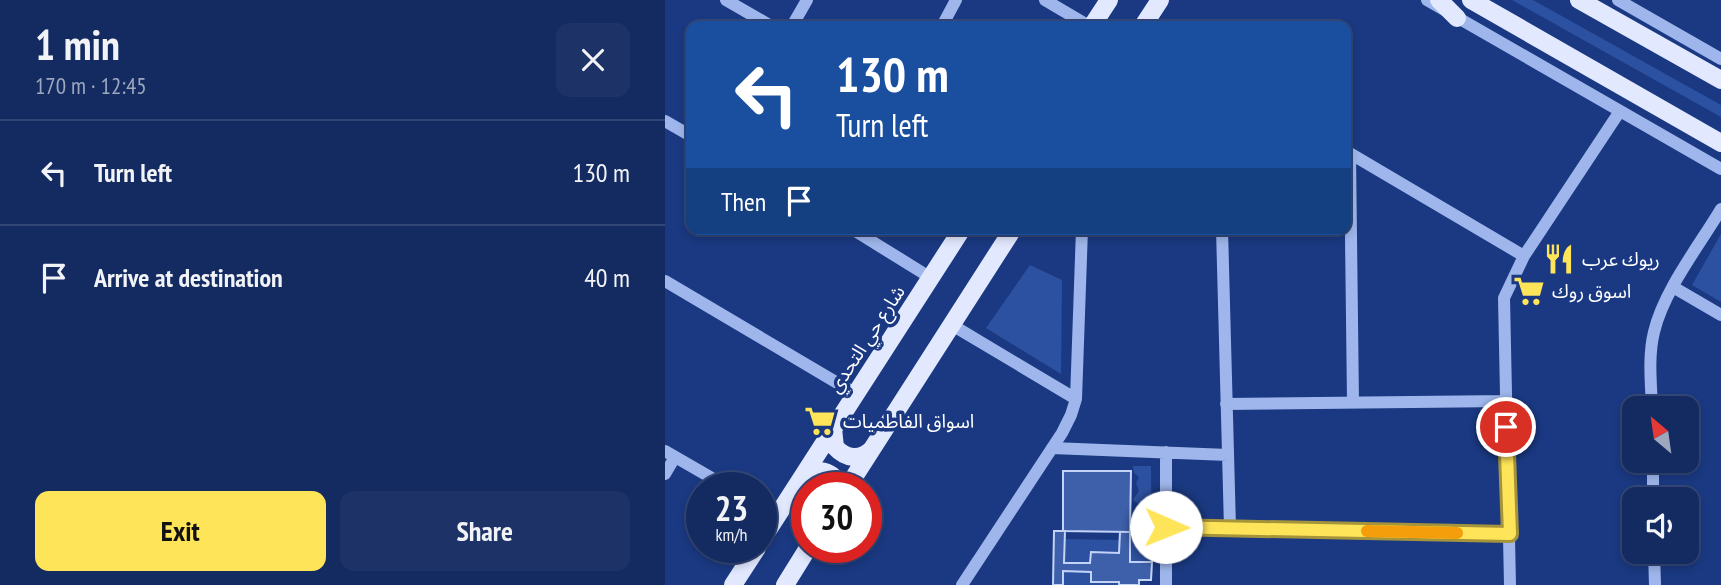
<!DOCTYPE html>
<html lang="en">
<head>
<meta charset="utf-8">
<style>
  body { margin:0; font-family:"PT Sans Narrow","Noto Sans Arabic",sans-serif; background:#1d3368; color:#f1f3f6; height:100vh; display:flex; flex-direction:column; font-size:26px; white-space:nowrap }
  * { box-sizing:border-box; margin:0 }
  p { font-size:23px; color:#9da7be }
  .icon { flex:none; width:38px; height:38px; fill:none; stroke:currentColor; stroke-width:2; stroke-linecap:round; stroke-linejoin:round }
  .map { position:relative; flex:1; overflow:hidden }
  .panel { display:flex; flex-direction:column; background:#142b62; width:665px }
  .panel>* { flex:none }
  .hud { position:absolute; left:21px; top:21px; width:665px; height:214px; border-radius:14px; box-shadow:0 4px 10px #0003,0 0 0 2px #334777; background:#1a4fa0; color:#fff; overflow:hidden }
  .needle { width:46px; rotate:331deg }
  .tools { position:absolute; left:957px; top:396px; display:grid; gap:14px }
  .tools a { display:grid; place-items:center; width:77px; height:77px; border-radius:14px; background:#142b62; box-shadow:0 4px 10px #0003,0 0 0 2px #334777; font-size:35px }
  .speed { position:absolute; left:21px; top:472px; display:flex; gap:14px; font-size:35px; font-weight:700; text-align:center }
  .speed>* { display:grid; place-content:center; width:91px; height:91px; border-radius:50%; background:#142b62; box-shadow:0 4px 10px #0003,0 0 0 2px #334777; line-height:1 }
  .speed small { font-size:18px; font-weight:400 }
  .speed .limit { border:10px solid #d22; background:#fff; color:#111 }
  .pin { position:absolute; display:grid; place-items:center; width:60px; height:60px; color:#fff; margin:-30px; border:4px solid #fff; border-radius:50%; box-shadow:0 2px 7px #0007 }
  .me { position:absolute; width:77px; margin:-38px; rotate:91deg; stroke-linejoin:round; filter:drop-shadow(0 0 5px #0008) }
  .turn { display:flex; align-items:center; gap:24px; height:147px; padding:0 35px; font-size:32px }
  .turn .icon { width:91px; height:91px; stroke-width:2.5 }
  .turn b { display:block; font-size:49px; line-height:60px }
  .then { display:flex; align-items:center; height:66px; padding:0 35px; background:#0003; gap:14px; font-size:26px }
  .round { display:grid; place-items:center; flex:none; width:74px; height:74px; border-radius:14px; background:#1d3368 }
  .summary { display:flex; align-items:center; justify-content:space-between; height:119px; padding:0 35px }
  h1 { font-size:42px; font-weight:600; line-height:52px }
  .primary-button { display:flex; gap:14px; margin-top:auto; padding:14px 35px }
  .primary-button a { flex:1; height:80px; border-radius:14px; background:#fee459; color:#111; font-size:28px; font-weight:600; line-height:80px; text-align:center }
  .primary-button a+a { background:#1d3368; color:#f1f3f6 }
  ul { padding:0; list-style:none }
  li { display:flex; align-items:center; gap:21px; height:105px; padding:0 35px; border-top:2px solid #334777 }
  li div { flex:1 }
  li b { display:block; font-size:26px }
  li em { font-style:normal }
  main { display:flex; flex:1; min-height:0 }
  .map>svg:first-child { display:block }
  .green { fill:#2d51a1 }
  .building { fill:#3e60aa; stroke:#c3d4f8; stroke-width:2 }
  .lines { fill:none; stroke-linecap:round; stroke-linejoin:round }
  .minor { stroke:#9eb6eb; stroke-width:12 }
  .major { stroke:#e2e9ff; stroke-width:18 }
  .route-casing { stroke:#a5943a; stroke-width:18 }
  .route { stroke:#fee459; stroke-width:12 }
  .slow { stroke:#f59e0b; stroke-width:12 }
  .labels { text-anchor:middle; dominant-baseline:central; stroke-width:7; stroke-linejoin:round; paint-order:stroke }
  .poi-label { font-size:19px; fill:#fff; stroke:#1a3982; text-anchor:start }
  .street-label { font-size:19px; fill:#fff; stroke:#1a3982 }
</style>
</head>
<body>
<main>
<section class="panel">
<div class="summary"><div><h1>1 min</h1><p>170 m · 12:45</p></div><a class="round"><svg class="icon" aria-label="close" viewBox="0 0 24 24"><path d="M6 6l12 12M18 6L6 18"/></svg></a></div>
<ul>
<li><svg class="icon" aria-label="left" viewBox="0 0 24 24"><path d="M17 20v-9H6M10 6l-5 5 5 5"/></svg><div><b>Turn left</b></div><em>130 m</em></li>
<li><svg class="icon" aria-label="arrive" viewBox="0 0 24 24"><path d="M6 21V4h12l-3 4 3 4H6"/></svg><div><b>Arrive at destination</b></div><em>40 m</em></li>
</ul>
<div class="primary-button"><a>Exit</a><a>Share</a></div>
</section>
<div class="map">
<svg width="1056" height="585" viewBox="0 0 1056 585">
  <rect width="100%" height="100%" fill="#1a3982"/>
  <path class="green" d="M 847,0 L 868,0 L 1056,105 L 1056,117 Z
    M 1056,234 L 1056,302 L 1027,285 Z
    M 365,265 L 397,280 L 396,374 L 321,328 Z
    M 468,466 L 486,466 L 487,562 L 465,562 L 465,532 L 474,524 L 470,520 L 469,511 L 476,506 L 468,500 L 474,491 L 471,483 L 474,477 L 469,473 Z
    M 400,539 L 455,540 L 454,553 L 426,552 L 425,563 L 399,563 Z
    M 398,571 L 426,572 L 426,582 L 454,582 L 454,585 L 398,585 Z"/>
  <path class="building" d="M 398,471 L 466,471 L 465,532 L 398,531 Z
    M 389,531 L 400,531 L 399,563 L 425,563 L 426,552 L 454,553 L 455,532 L 465,532 L 465,562 L 487,562 L 486,580 L 474,580 L 474,585 L 454,585 L 454,582 L 426,582 L 426,572 L 398,571 L 398,585 L 388,585 Z"/>
  <g class="lines">
    <path class="minor" d="M 61,0 L 106,26
      M 380,0 L 424,26
      M 762,0 L 1056,169
      M 953,0 L 1056,59
      M 127,26 L 142,0
      M 277,26 L 291,0
      M 0,121 L 26,136
      M 681,151 L 859,256
      M 685,154 L 688,402
      M 187,229 L 266,278
      M 557,229 L 565,528
      M 0,281 L 191,394
      M 1008,287 L 1056,315
      M 287,325 L 411,399
      M 561,404 L 841,401
      M 987,408 C 986,383 983,356 989,332 C 999,290 1034,246 1056,209
      M 387,448 L 563,455
      M 0,451 L 64,488
      M 988,460 L 988,499
      M 0,474 L 10,457
      M 96,507 L 112,516
      M 501,527 L 845,534
      M 989,551 L 990,585
      M 297,585 L 397,433 L 406,415 L 411,399 L 417,229
      M 501,585 L 501,452
      M 845,585 L 839,298 L 859,256 L 955,111"/>
    <path class="major" d="M 774,0 L 792,18
      M 806,0 L 1056,143
      M 914,0 L 1056,80
      M 427,26 L 444,0
      M 478,26 L 495,0
      M 168,429 L 170,447 C 181,459 195,461 207,449
      M 137,478 C 151,466 169,470 175,488
      M 182,488 L 348,229
      M 96,541 L 297,229
      M 68,585 L 92,548
      M 120,585 L 143,548"/>
  </g>
  <g class="lines">
    <g class="route-casing">
      <path id="route" d="M 501,527 L 845,534 L 841,427"/>
    </g>
    <use href="#route" class="route"/>
    <path class="slow" d="M 702,531 L 792,533"/>
  </g>
  <defs>
    <g id="restaurant-bare" transform="scale(2.415)"><path d="M-5-6h1v4h1v-4h1v4h1v-4h1v5L-1.5 .5V6h-2V.5L-5-1ZM5-6V6H3V1.5H1.5Q1.5-4 5-6Z" fill="#fee459" stroke="#1a3982" stroke-width="2.5" paint-order="stroke"/></g>
    <g id="supermarket-bare" transform="scale(2.415)"><path d="M-6-5.5h2.5l.6 2H6L4.5 2H-2.5L-4.4-4H-6ZM-1.5 3.2a1.3 1.3 0 1 0 .1 0ZM3 3.2a1.3 1.3 0 1 0 .1 0Z" fill="#fee459" stroke="#1a3982" stroke-width="2.5" paint-order="stroke"/></g>
  </defs>
  <g fill-rule="evenodd">
    <use href="#restaurant-bare" x="894" y="259"/>
    <use href="#supermarket-bare" x="864" y="291"/>
    <use href="#supermarket-bare" x="155" y="421"/>
  </g>
  <g class="labels">
    <g class="poi-label">
      <text x="917" y="259">ريوك عرب</text>
      <text x="887" y="291">اسوق روك</text>
      <text x="178" y="421">اسواق الفاطميات</text>
    </g>
    <g class="street-label">
      <text transform="translate(201 339) rotate(-57)">شارع حي التحدي</text>
    </g>
  </g>
</svg>
<div class="tools">
<a><svg class="needle" viewBox="-14 -14 28 28"><path d="M0-13l5 13h-10z" fill="#e53935"/><path d="M0 13l5-13h-10z" fill="#9da7be"/></svg></a>
<a><svg class="icon" aria-label="sound" viewBox="0 0 24 24"><path d="M4 9h4l5-4v14l-5-4H4zM17 9q2 3 0 6"/></svg></a>
</div>
<div class="speed"><div>23<small>km/h</small></div><div class="limit">30</div></div>
<div class="pin" style="left:841px;top:427px;background:#d93025"><svg class="icon" aria-label="arrive" viewBox="0 0 24 24"><path d="M6 21V4h12l-3 4 3 4H6"/></svg></div>
<svg class="me" style="left:501px;top:527px" viewBox="-20 -20 40 40"><circle r="19" fill="#fff"/><path d="M0-13L10 11 0 6-10 11z" fill="#fee459"/></svg>
<div class="hud">
<div class="turn"><svg class="icon" aria-label="left" viewBox="0 0 24 24"><path d="M17 20v-9H6M10 6l-5 5 5 5"/></svg><div><b>130 m</b>Turn left</div></div>
<div class="then">Then<svg class="icon" aria-label="arrive" viewBox="0 0 24 24"><path d="M6 21V4h12l-3 4 3 4H6"/></svg></div>
</div>
</div>
</main>
</body>
</html>
